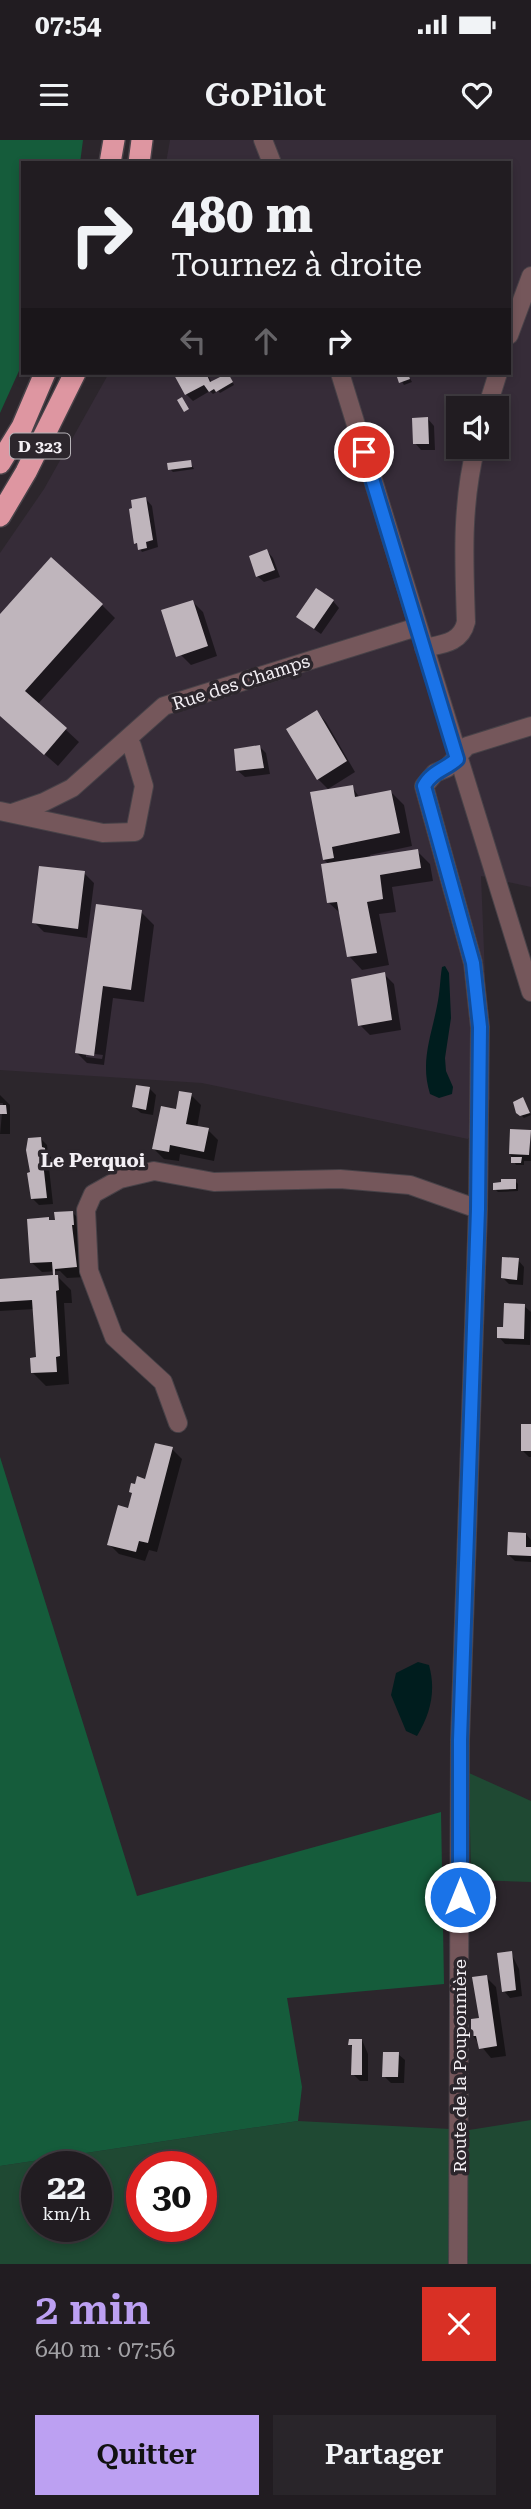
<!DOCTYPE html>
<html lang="fr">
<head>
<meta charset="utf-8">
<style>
  body { margin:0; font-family:"Roboto Serif",serif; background:#29252a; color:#f1f3f6; height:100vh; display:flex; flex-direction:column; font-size:26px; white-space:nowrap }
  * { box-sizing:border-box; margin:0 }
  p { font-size:23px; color:#a2a1a5 }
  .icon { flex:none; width:38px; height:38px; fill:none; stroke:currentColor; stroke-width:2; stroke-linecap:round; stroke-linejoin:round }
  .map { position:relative; height:2124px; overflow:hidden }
  .panel { display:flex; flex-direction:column; background:#211c21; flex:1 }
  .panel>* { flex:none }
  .top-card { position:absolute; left:21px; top:21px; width:490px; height:214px; border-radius:0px; box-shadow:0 4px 10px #0003,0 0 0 2px #3e3a3f; background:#211c21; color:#f1f3f6; overflow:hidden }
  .tools { position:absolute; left:446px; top:256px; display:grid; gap:14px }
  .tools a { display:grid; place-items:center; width:63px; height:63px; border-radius:0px; background:#211c21; box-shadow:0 4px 10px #0003,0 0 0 2px #3e3a3f; font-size:35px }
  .speed { position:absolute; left:21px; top:2011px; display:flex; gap:14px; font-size:35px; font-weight:700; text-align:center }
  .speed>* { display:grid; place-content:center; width:91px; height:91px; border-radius:50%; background:#211c21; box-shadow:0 4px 10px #0003,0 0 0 2px #3e3a3f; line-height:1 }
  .speed small { font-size:18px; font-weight:400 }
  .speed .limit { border:10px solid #d22; background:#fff; color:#111 }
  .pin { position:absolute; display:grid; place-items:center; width:60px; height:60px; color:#fff; margin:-30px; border:4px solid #fff; border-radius:50%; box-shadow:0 2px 7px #0007 }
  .me { position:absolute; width:77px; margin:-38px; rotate:0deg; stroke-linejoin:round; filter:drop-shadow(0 0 5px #0008) }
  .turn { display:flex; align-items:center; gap:24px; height:147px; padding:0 35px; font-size:32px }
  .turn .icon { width:91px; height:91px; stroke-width:2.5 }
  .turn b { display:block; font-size:49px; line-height:60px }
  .lanes { display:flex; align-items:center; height:66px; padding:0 35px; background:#0003; justify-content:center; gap:35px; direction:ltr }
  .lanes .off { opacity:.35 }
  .round { display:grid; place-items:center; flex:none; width:74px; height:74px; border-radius:0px; background:#29252a }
  .headline { display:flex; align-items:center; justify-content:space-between; height:119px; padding:0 35px }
  h1 { font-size:42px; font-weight:600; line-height:52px; color:#bca0f2 }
  .action { display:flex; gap:14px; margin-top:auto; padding:14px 35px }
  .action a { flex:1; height:80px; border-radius:0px; background:#bca0f2; color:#111; font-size:28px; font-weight:600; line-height:80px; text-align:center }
  .action a+a { background:#29252a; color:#f1f3f6 }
  .status { display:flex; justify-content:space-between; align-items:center; height:49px; padding:0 35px; background:#211c21; direction:ltr }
  .status svg { height:19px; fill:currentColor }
  header { display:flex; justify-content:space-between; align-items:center; height:91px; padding:0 35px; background:#211c21; font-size:32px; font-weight:600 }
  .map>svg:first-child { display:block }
  .built { fill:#362c38; fill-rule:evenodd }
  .green { fill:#1f4933; fill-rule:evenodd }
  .forest { fill:#155c3b }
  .water { fill:#001d1e }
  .shadow { fill:#0007; fill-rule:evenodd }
  .building { fill:#bfb5bc }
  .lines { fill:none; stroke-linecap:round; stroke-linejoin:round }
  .minor-casing { stroke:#484248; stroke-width:20 }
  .highway-casing { stroke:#484248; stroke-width:24 }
  .minor { stroke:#75575b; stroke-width:18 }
  .highway { stroke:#de96a1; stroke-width:21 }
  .route-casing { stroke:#114b97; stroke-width:18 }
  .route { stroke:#1a73e8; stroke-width:12 }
  .labels { text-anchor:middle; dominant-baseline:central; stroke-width:7; stroke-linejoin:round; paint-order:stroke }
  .shield { fill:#2c262c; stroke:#b7b3b8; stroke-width:2 }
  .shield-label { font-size:16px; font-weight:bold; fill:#f3eff4 }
  .street-label { font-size:18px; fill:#f3eff4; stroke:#2c262c }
  .neighbourhood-label { font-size:19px; font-weight:bold; fill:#f3eff4; stroke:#2c262c }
</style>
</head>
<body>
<div class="status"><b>07:54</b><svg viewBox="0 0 49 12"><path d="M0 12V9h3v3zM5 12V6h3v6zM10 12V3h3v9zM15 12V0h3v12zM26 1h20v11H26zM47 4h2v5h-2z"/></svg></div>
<header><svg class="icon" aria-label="menu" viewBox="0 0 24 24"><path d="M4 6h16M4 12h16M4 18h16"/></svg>GoPilot<svg class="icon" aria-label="heart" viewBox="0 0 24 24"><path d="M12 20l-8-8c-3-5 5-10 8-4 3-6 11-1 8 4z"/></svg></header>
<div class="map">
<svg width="531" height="2124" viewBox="0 0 531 2124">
  <rect width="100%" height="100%" fill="#2c262c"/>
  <path class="built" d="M 170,0 L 531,0 L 531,747 L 481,736 L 490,959 L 468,999 L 202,943 L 0,930 L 0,413 L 44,349 L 109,233 L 509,233 L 509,23 L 166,23 ZM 458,268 L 497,268 L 497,306 L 458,306 Z"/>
  <path class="green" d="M 469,1633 L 531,1661 L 531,1742 L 471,1740 Z
    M 531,1980 L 531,2124 L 0,2124 L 0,2026 L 298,1981 L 469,1990 ZM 37,2026 L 96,2026 L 96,2086 L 37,2086 ZM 142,2026 L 201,2026 L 201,2086 L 142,2086 Z"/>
  <path class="forest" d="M 0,0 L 83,0 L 80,23 L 23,23 L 23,222 L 0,273 Z
    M 0,1317 L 137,1756 L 441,1672 L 444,1844 L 287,1858 L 302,1947 L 298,1981 L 0,2026 Z"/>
  <path class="water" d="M 445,826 L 449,833 L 451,878 L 445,918 L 446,931 L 453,947 L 452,954 L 439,958 L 430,954 C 420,922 431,897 437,866 C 440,853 440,839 442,827 Z
    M 418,1522 L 429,1525 C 436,1550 431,1573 417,1596 L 406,1591 L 391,1555 L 396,1533 Z"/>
  <path class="shadow" d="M 175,233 L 207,233 L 212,243 L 230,237 L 234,245 L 220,253 L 218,251 L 213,254 L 210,251 L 193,261 L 186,254 Z
    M 407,233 L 412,242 L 404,245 L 398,235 Z
    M 428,279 L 434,286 L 435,310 L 421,310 L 415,303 Z
    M 190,322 L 194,329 L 173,332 L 170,329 Z
    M 146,359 L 152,366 L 158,407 L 142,412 L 136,403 Z
    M 267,411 L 273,418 L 280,437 L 264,442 L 257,436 Z
    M 333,461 L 339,468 L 321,494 L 305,483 Z
    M 193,462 L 203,472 L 217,516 L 191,525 L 181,515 Z
    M 102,465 L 115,478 L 38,564 L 79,602 L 58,626 L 0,575 L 0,477 Z
    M 317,572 L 326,582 L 355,632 L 328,649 L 318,639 Z
    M 260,607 L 266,613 L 270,634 L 245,637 L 238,631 Z
    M 352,647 L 360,658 L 391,652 L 404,665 L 412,706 L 370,715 L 371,718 L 417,711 L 430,724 L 433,741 L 392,747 L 396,772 L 379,774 L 389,825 L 362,830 L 349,816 L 341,774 L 328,762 L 329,724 L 324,720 Z
    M 84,733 L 94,743 L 87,798 L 44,792 L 34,782 Z
    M 97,766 L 141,772 L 154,785 L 144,862 L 113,858 L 104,925 L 87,923 L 77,913 ZM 86,913 L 103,915 L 102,919 L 86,917 Z
    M 384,834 L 394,844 L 401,890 L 370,895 L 360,885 Z
    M 149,948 L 156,955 L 153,975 L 141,973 L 134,967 Z
    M 0,955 L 10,965 L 10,994 L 0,994 L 3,963 L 0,963 Z
    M 191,955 L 201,965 L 197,988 L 208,990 L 218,1000 L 214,1021 L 180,1014 L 179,1021 L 164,1019 L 154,1009 L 177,971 Z
    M 523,959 L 531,975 L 524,978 L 521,975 Z
    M 530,991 L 531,1021 L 524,1021 L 524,1025 L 516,1025 L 510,1014 Z
    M 41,999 L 47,1005 L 48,1013 L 51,1016 L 52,1028 L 49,1028 L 53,1064 L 39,1065 L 32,1058 L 32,1034 Z
    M 515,1041 L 518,1044 L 518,1051 L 498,1052 L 495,1049 Z
    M 73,1073 L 83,1083 L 86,1137 L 67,1138 L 60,1131 L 42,1132 L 31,1122 L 48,1079 L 51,1082 Z
    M 518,1120 L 524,1127 L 523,1145 L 509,1144 L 503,1138 Z
    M 58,1137 L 71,1150 L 72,1163 L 64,1163 L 69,1244 L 46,1246 L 33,1233 L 37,1219 L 34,1169 L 0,1171 L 0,1141 Z
    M 524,1166 L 531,1172 L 530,1205 L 505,1204 L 499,1197 Z
    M 531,1286 L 531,1317 L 529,1317 L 522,1310 Z
    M 172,1309 L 182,1319 L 157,1412 L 149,1410 L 145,1421 L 119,1414 L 109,1404 L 147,1341 Z
    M 526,1394 L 531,1400 L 531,1422 L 515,1421 L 509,1415 Z
    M 511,1813 L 519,1829 L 522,1856 L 510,1858 L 504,1851 Z
    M 486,1837 L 496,1847 L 506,1916 L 491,1918 L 472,1895 L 481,1879 Z
    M 362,1900 L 368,1914 L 368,1941 L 360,1941 L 353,1934 L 353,1908 L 350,1904 Z
    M 398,1914 L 405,1920 L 404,1943 L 391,1943 L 384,1936 Z"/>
  <path class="building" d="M 173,233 L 206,233 L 210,242 L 228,233 L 233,242 L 216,252 L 214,249 L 209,252 L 204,245 L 185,255 Z
    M 400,233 L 408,233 L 410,239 L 399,243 L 396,234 Z
    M 182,257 L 189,269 L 184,272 L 177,260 Z
    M 428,277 L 429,304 L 413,304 L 412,278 Z
    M 191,320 L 192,327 L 168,330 L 167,323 Z
    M 146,357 L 153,400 L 146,402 L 147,408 L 138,410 L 137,403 L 134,404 L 129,369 L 132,368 L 131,360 Z
    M 267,409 L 275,430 L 256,437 L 249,416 Z
    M 51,417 L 103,464 L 25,551 L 67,588 L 44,615 L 0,576 L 0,474 Z
    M 316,448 L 334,460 L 314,489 L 296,477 Z
    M 193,460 L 208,506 L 176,517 L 161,470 Z
    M 317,570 L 347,621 L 317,640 L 286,589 Z
    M 260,605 L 264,628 L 236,631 L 234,609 Z
    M 353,645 L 355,657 L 391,650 L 400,693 L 332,707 L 334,718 L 323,720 L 310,652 Z
    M 418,709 L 421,728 L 380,735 L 383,759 L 367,762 L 377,813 L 347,817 L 337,762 L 327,763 L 321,724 Z
    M 39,726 L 85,731 L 78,789 L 32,783 Z
    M 96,764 L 142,770 L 131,850 L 103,846 L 94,916 L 75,913 Z
    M 385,832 L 392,880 L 358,886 L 351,839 Z
    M 136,945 L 150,947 L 146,970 L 132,967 Z
    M 179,951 L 192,953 L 186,984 L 209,988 L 204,1012 L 170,1005 L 169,1012 L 152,1009 L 161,966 L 176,969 Z
    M 523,957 L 530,973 L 520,976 L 516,973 L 513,962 Z
    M 0,965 L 6,965 L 7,974 L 0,974 Z
    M 510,989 L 531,990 L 529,1015 L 509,1014 Z
    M 41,997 L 42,1007 L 45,1008 L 46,1021 L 43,1022 L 47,1058 L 31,1059 L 27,1033 L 30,1032 L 26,1010 L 28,998 Z
    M 511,1017 L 522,1017 L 521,1023 L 511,1023 Z
    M 501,1039 L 516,1039 L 516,1049 L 493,1050 L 493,1043 L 501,1042 Z
    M 73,1071 L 74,1085 L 72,1085 L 77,1127 L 55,1129 L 55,1135 L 58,1135 L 59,1150 L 56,1151 L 60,1216 L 56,1217 L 57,1232 L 31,1233 L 30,1218 L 36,1217 L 32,1160 L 0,1162 L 0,1139 L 53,1135 L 52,1122 L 30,1123 L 27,1079 L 49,1077 L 49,1080 L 55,1080 L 54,1072 Z
    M 502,1117 L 519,1118 L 517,1140 L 501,1138 Z
    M 504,1163 L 525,1164 L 524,1199 L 497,1198 L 497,1187 L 503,1187 Z
    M 521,1284 L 531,1284 L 531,1311 L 521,1311 Z
    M 155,1303 L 173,1307 L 148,1403 L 139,1401 L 136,1412 L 107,1405 L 118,1365 L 128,1368 L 132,1353 L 129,1352 L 131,1343 L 135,1344 L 137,1336 L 145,1339 Z
    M 508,1392 L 526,1393 L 526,1407 L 531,1407 L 531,1416 L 507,1415 Z
    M 512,1811 L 516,1850 L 502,1852 L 497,1813 Z
    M 487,1835 L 497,1906 L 479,1909 L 476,1896 L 471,1896 L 471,1879 L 479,1878 L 472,1837 Z
    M 349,1899 L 362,1899 L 362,1935 L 351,1935 L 352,1905 L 348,1905 Z
    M 383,1912 L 399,1912 L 398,1937 L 382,1937 Z"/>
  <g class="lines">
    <g class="minor-casing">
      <path id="minor" d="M 263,0 L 272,23
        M 509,195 L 531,136
        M 340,233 L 531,852
        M 487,268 L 498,233
        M 424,508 C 443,504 461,503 466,482 C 464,421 461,366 476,306
        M 0,671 L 103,693 L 135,692 L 144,646 L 132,606 L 127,600
        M 12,673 L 44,662 L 72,648 L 164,566 L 417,487
        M 178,1283 L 163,1242 L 114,1197 L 89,1131 L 86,1070 L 93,1054 L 120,1039 L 154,1031 L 214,1042 L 340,1039 L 410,1045 L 478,1069
        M 458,2124 L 460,1600 L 478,1069 L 480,887 L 473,823 L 424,646 L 435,633 L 447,628 L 467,606 L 531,586"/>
    </g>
    <g class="highway-casing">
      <path id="highway" d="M 110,23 L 114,0
        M 139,23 L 142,0
        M 0,323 L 22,287 L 45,233
        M 0,376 L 26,332 L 75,233"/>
    </g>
    <use href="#minor" class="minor"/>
    <use href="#highway" class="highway"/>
  </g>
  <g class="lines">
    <g class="route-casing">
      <path id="route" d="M 364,312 L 457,619 C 446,629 431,632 424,646 L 473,823 L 480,887 L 478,1069 L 460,1600 L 460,1757"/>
    </g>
    <use href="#route" class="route"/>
  </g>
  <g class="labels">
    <rect class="shield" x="10" y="293.5" width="60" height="25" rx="5"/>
    <g class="shield-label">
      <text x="40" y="306">D 323</text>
    </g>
    <g class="street-label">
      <text transform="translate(241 542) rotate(-18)">Rue des Champs</text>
      <text transform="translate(459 1926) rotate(-90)">Route de la Pouponnière</text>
    </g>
    <g class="neighbourhood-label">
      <text x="93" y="1020">Le Perquoi</text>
    </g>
  </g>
</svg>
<div class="tools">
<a><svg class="icon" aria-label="sound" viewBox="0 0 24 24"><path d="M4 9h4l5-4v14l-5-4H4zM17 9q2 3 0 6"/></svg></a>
</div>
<div class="speed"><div>22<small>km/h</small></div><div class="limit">30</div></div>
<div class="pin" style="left:364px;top:312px;background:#d93025"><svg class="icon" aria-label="arrive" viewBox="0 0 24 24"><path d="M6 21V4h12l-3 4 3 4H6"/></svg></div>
<svg class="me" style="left:460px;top:1757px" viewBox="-20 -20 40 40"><circle r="17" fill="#1a73e8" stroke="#fff" stroke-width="3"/><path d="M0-11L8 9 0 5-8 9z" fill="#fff"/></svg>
<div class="top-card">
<div class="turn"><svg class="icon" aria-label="right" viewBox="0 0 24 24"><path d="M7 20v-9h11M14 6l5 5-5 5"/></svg><div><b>480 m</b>Tournez à droite</div></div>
<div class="lanes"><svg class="icon off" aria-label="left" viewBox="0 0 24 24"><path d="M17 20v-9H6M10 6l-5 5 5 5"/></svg><svg class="icon off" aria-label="ahead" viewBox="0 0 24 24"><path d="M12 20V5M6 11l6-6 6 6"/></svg><svg class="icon" aria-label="right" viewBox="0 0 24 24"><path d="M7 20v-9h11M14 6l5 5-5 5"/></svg></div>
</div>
</div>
<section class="panel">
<div class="headline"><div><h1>2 min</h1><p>640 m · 07:56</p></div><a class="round" style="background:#d93025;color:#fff"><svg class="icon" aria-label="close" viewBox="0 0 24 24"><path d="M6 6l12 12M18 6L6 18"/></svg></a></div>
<div class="action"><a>Quitter</a><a>Partager</a></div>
</section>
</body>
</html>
